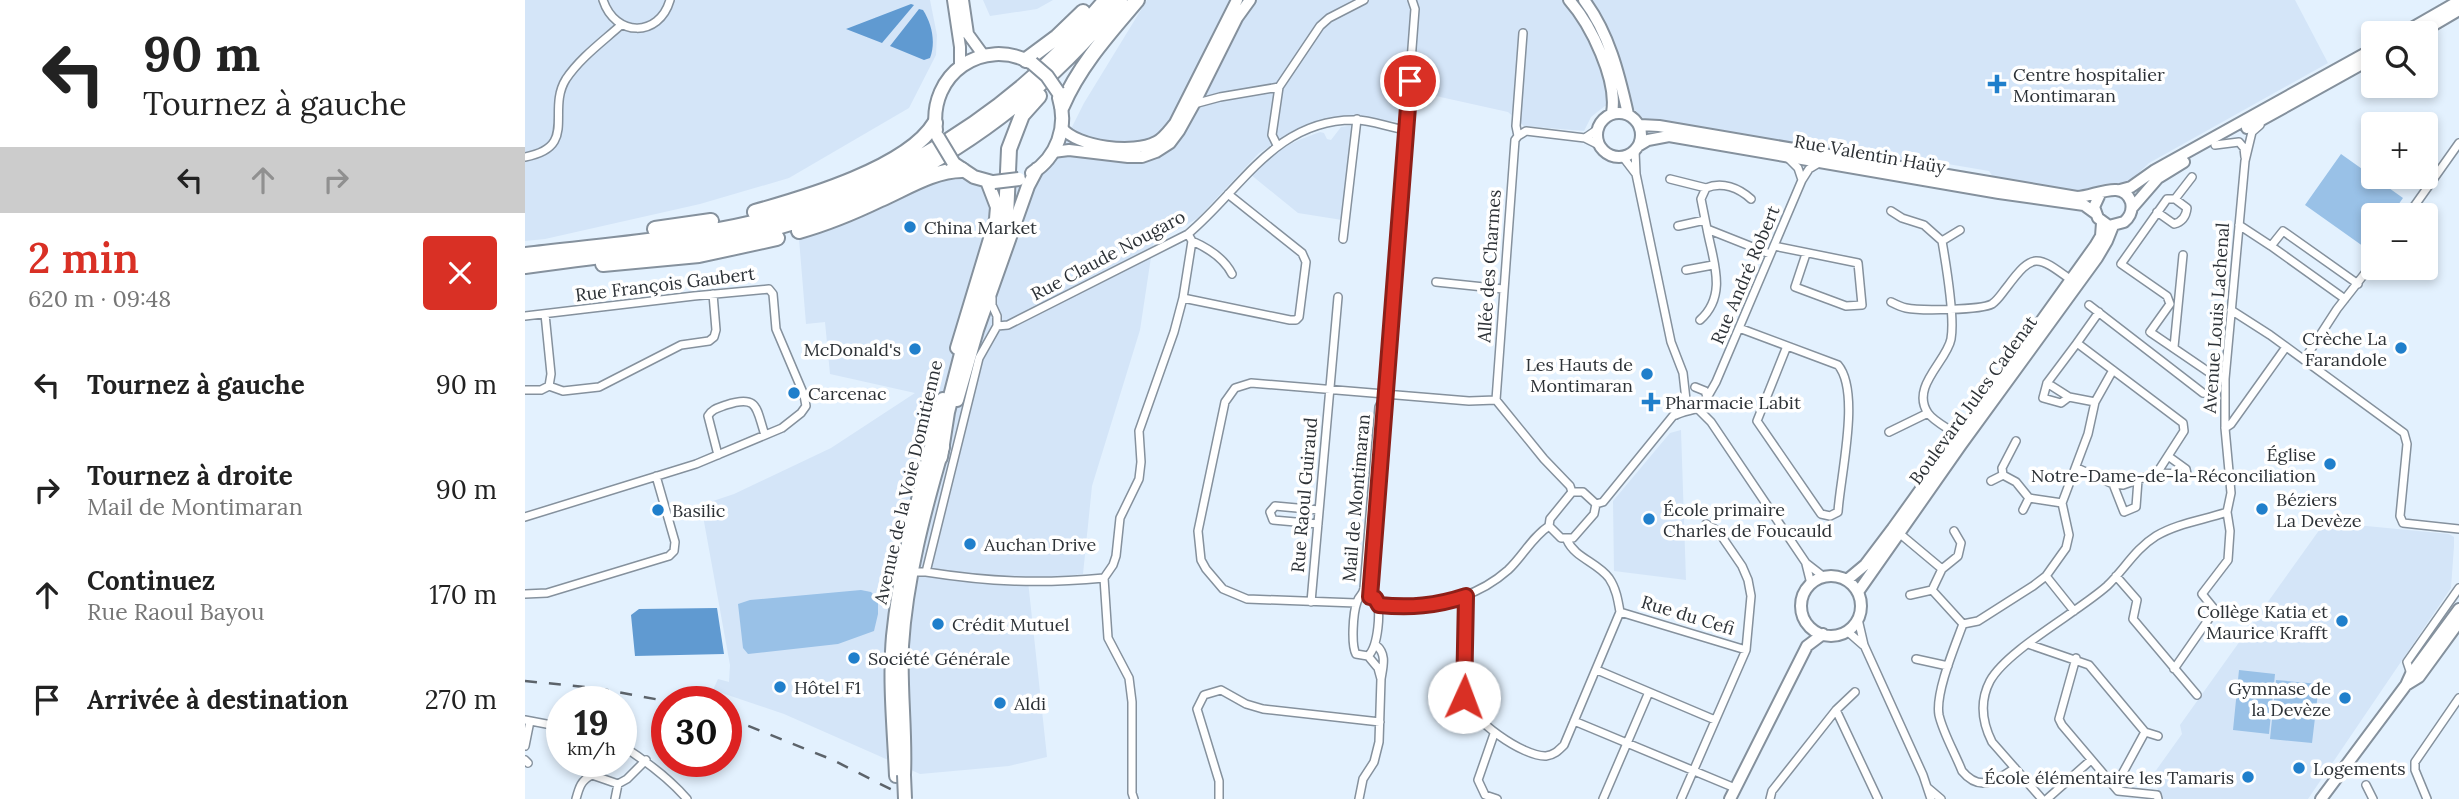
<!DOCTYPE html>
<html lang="fr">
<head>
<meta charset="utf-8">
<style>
  body { margin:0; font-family:Lora,serif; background:#f2f2f2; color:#222; height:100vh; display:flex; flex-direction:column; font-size:26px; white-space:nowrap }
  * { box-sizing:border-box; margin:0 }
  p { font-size:23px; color:#767676 }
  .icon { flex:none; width:38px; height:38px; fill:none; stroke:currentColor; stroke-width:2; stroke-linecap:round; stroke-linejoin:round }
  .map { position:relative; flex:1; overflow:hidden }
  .side { display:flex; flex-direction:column; background:#fff; width:525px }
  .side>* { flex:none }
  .hud { background:#fff; color:#222; overflow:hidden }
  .buttons { position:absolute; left:1836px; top:21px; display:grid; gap:14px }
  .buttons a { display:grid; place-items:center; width:77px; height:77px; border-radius:7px; background:#fff; box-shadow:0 4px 10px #0003; font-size:35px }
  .speed { position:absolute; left:21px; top:686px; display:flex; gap:14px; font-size:35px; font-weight:700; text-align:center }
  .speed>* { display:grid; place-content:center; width:91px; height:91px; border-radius:50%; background:#fff; box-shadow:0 4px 10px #0003; line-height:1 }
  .speed small { font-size:18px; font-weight:400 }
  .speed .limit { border:10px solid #d22; background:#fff; color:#111 }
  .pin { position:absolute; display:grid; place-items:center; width:60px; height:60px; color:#fff; margin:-30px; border:4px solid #fff; border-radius:50%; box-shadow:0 2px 7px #0007 }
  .me { position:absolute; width:77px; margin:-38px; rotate:2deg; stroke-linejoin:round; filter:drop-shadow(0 0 5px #0008) }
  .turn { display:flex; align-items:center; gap:24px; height:147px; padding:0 28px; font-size:32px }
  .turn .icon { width:91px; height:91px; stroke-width:2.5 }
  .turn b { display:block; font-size:49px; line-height:60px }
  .lanes { display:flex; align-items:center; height:66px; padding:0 28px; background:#0003; justify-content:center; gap:35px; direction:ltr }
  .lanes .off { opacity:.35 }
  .round { display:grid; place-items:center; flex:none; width:74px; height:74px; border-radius:7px; background:#f2f2f2 }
  .headline { display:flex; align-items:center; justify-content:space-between; height:119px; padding:0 28px }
  h1 { font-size:42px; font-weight:600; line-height:52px; color:#d93025 }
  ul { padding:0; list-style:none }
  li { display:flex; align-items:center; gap:21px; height:105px; padding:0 28px }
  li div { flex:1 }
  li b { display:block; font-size:26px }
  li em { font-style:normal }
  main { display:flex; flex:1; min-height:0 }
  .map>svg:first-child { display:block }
  .built { fill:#d4e5f8 }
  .green { fill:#99c1e7 }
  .water { fill:#609ad1 }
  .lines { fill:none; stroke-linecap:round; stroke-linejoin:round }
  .street-casing { stroke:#85919d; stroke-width:10 }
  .secondary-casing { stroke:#85919d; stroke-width:14 }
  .primary-casing { stroke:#85919d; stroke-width:16 }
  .highway-casing { stroke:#85919d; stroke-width:18 }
  .street { stroke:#fff; stroke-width:7 }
  .secondary { stroke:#fff; stroke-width:10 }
  .primary { stroke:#fff; stroke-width:12 }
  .highway { stroke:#fff; stroke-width:14 }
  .rail { stroke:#5c636a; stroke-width:2.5; stroke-dasharray:12 12; stroke-linecap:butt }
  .primary-bridge-casing { stroke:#85919d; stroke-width:16; stroke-linecap:butt }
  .primary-bridge { stroke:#fff; stroke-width:12 }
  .route-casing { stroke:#8d1f18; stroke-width:18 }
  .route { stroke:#d93025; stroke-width:12 }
  .poi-dot { fill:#207fcb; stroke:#fff; stroke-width:2.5 }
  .labels { text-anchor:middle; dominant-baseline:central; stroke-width:7; stroke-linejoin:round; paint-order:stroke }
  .poi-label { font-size:18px; fill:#2d3237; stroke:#fff; text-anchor:start }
  .street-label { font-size:18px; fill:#2d3237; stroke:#fff }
</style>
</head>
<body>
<main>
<section class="side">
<div class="hud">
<div class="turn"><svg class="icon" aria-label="left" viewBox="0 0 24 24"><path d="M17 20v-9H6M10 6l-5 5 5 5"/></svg><div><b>90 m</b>Tournez à gauche</div></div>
<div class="lanes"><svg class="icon" aria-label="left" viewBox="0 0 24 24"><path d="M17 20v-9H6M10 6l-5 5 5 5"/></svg><svg class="icon off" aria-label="ahead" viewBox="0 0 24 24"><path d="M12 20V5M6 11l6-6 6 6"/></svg><svg class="icon off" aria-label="right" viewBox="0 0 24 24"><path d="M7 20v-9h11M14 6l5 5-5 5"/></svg></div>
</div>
<div class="headline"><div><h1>2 min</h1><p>620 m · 09:48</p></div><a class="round" style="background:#d93025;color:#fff"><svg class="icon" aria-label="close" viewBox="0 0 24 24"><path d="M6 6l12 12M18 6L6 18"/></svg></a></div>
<ul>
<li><svg class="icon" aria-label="left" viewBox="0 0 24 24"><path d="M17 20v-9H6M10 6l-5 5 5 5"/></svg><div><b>Tournez à gauche</b></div><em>90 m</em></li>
<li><svg class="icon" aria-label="right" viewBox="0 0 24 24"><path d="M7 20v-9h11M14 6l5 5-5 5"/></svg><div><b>Tournez à droite</b><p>Mail de Montimaran</p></div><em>90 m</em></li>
<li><svg class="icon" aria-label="ahead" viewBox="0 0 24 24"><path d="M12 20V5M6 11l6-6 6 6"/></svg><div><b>Continuez</b><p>Rue Raoul Bayou</p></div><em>170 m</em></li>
<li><svg class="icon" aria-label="arrive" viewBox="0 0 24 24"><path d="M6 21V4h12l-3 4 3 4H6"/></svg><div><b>Arrivée à destination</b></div><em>270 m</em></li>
</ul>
</section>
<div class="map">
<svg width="1934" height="799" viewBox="0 0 1934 799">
  <rect width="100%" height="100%" fill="#e3f1fe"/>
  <path class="built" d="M 0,0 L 405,0 L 412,35 L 411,55 L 384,108 L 264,178 L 175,204 L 20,239 L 0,241 Z
    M 458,0 L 528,0 L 512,9 L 465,16 Z
    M 622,0 L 1770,0 L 1803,63 L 1624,163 L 1605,181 L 1597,185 L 1585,183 L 1575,185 L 1563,191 L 1540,192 L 1471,181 L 1464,171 L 1405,161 L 1396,168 L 1121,121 L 1105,105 L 1080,106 L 1066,117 L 1059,131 L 999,126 L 983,112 L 893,92 L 888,123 L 828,118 L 761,137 L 734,153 L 673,218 L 628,244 L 615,330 L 567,486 L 558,574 L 503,581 L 522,757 L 484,766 L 395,774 L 259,714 L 188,690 L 193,679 L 204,682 L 205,665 L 176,505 L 209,494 L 306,448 L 390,393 L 305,374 L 300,322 L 281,324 L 274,239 L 341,212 L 403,182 L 433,175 L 452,185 L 499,185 L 531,159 L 559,103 Z
    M 830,125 L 817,220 L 773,213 L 725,174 L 749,152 L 774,140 L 795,132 L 799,133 L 802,139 L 806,140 L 816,127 Z
    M 1156,430 L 1161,580 L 1089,571 L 1088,501 L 1145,433 Z
    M 1800,522 L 1924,534 L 1929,537 L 1929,546 L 1926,588 L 1783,799 L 1637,799 L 1627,776 L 1657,734 L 1655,725 Z"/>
  <path class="green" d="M 1816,154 L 1878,198 L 1866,215 L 1848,215 L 1848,241 L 1842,249 L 1780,205 Z
    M 336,590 L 346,592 L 353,599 L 353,614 L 349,631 L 313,644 L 223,654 L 218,648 L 213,604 L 225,600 Z
    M 1714,670 L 1750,674 L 1744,734 L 1708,730 Z
    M 1751,680 L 1794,684 L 1787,743 L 1745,739 Z"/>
  <path class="water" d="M 386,4 L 389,5 L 357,43 L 321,29 Z
    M 394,9 L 398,10 C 407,24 411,42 405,58 L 399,60 L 365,46 Z
    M 192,608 L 199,654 L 110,656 L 106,615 L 114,609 Z"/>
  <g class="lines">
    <g class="street-casing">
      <path id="street" d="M 78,0 C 90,37 134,38 145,0
        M 669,104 L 695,97 L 754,87
        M 993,136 L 1001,131 L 1060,138 L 1074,145
        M 1060,138 L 1073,129
        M 752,145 L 747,135 L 754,87 L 795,26 L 804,18 L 839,0
        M 1690,145 L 1714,142 L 1719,148 L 1720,157
        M 1110,151 L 1111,174 L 1146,342 L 1158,373 L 1161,400 L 1169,409
        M 0,157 C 54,147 21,111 41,79 C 55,58 77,42 96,25
        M 1098,157 L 1111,174
        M 1263,158 L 1273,168 L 1277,180 L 1284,169 L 1294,163
        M 1145,179 L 1181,188
        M 1226,199 C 1214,188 1197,181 1181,188 L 1176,199 L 1182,229 L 1245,254
        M 1650,199 L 1667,177
        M 1366,211 L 1377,218 L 1399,225 L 1417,241 C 1421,264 1430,317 1426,339 C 1422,361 1385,387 1403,413 C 1409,422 1425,429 1434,436
        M 1632,212 L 1649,224 C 1657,222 1661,217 1662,208 L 1650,199 L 1642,199 L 1596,264 L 1642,296 L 1645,304 L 1625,332 L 1691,377 L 1700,379
        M 1883,215 L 1934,143
        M 1714,225 L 1746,246
        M 1153,226 L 1180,220
        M 818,239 L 832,119
        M 667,241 C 683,248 699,258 707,274
        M 1417,241 L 1435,230
        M 1249,246 L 1333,263 L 1337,305 L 1321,306 L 1270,287 L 1281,254
        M 1161,270 L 1188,265
        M 911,282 L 978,289
        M 658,298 L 765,320 L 771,320 L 774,317 L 781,262 L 777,253 L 703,194
        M 1820,299 L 1746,246 L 1758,231 L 1833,284
        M 1366,302 C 1370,304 1376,307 1381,308 C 1395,311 1456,310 1467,304 C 1473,300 1477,293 1482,287 C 1508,252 1512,255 1546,280
        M 1564,305 L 1678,393
        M 1706,310 L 1745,335 L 1879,433 L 1882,444 L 1875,516 L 1878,523 L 1934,529
        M 20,314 L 26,374 L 24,386
        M 0,316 L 169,296 L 244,289 L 248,294 L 251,329 L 279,395 L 281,406 L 276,413 L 257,428 L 171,464 L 0,517
        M 1175,320 C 1203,295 1188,261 1182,229
        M 472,326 L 483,325 L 663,234 C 716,190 750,119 830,120 C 848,120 864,128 882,130
        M 1214,328 L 1313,365 C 1336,392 1315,477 1313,512 L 1305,516 L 1296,514 L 1232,421 L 1262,346
        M 1552,343 L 1574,312
        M 1649,347 L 1658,255
        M 1779,360 L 1812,309 L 1848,263
        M 1522,383 L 1544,397 L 1570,402
        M 0,390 L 16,390 L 24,386 L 38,391 L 74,387 L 156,345 L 184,341 L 189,337 L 191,330 L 188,294
        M 1183,396 L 1191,382 L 1277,180
        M 1544,397 L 1536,403 L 1518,398 L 1522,383 L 1552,343 L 1658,423 L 1659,431 L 1632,473 L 1598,485 L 1588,484 L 1552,468
        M 971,400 L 990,140 L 993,136 L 991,126 L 998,33
        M 1173,409 L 1186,422 L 1281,563 L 1299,577
        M 1151,415 C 1164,408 1189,411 1180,391 L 1170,387
        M 1700,428 L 1706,424 L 1761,347
        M 1364,432 L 1403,413
        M 1491,441 L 1477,468 L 1478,475 L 1491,482 L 1504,498 L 1537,503
        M 193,455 L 183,416 C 187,409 193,408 201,405 C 234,394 231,409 240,435
        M 1632,473 L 1662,474 L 1661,469 L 1643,456
        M 1466,481 L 1478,475
        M 1588,484 L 1599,512 L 1611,507 L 1613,480
        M 1071,504 L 1078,502 L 1161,400
        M 1498,510 L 1504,498
        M 793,524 L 748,520 L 745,512 L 750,506 L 794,510
        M 1024,526 L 1025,519 L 1047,492 L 1058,492 L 1071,504
        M 1024,526 L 1036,538 L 1048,538 L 1069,514 L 1071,504
        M 1374,533 L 1417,569 L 1407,590 L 1438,624
        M 1281,564 L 1286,584
        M 1417,569 L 1433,556 L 1436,543 L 1429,531
        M 387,572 L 401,572 L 454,358 L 472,326 L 472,316 L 467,305 L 467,298
        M 401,572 C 465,582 514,584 579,578 L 588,565 L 591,556 L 595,518 L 614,479 L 616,462 L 614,431 L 649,332 L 658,298 L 667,241 L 663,234
        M 1521,576 L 1549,611
        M 1591,576 L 1612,600 L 1608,619 L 1672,695
        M 579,578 L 583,638 L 604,678 L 607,702 L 607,793 L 609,799
        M 0,594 L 22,593 L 144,556 L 149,551 L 150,542 L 131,476
        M 1385,595 L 1407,590
        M 842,596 L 850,598 C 857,609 853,647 843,656
        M 941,596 L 939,697 C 945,719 998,757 1021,756 C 1029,755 1033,751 1039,745 L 1095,612 C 1093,600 1091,588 1084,578 C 1072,562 1050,558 1042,540
        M 845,597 L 890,9 L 887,0
        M 786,602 L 813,297
        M 831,603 L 722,599 L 698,589 L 681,569 L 676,560 L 673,531 L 700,402 L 710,388 L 726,383 L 944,401 L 971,400 L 1019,459 L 1045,486 L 1047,492
        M 854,605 C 901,609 947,602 983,570 C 998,556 1007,537 1024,526
        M 1095,612 L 1221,650
        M 1333,619 L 1339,645 L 1398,775 L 1406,799
        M 1322,631 L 1338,645
        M 1503,644 L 1564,665 L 1620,732 L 1633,736
        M 843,656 L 831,654 C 826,645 828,613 832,602 C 834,595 838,596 839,588 L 854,407 L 860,395
        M 843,656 L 853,668 L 856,679 C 858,666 862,654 851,645
        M 1551,658 L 1534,719 L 1537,725 L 1593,791 L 1632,795 L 1633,799
        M 1391,659 L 1423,666
        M 1649,669 L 1690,610 L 1677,594 L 1703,560 L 1705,531 L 1702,512 L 1706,493 L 1700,428 L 1700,379 L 1720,161 L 1727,132 L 1735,125
        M 1072,670 L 1190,720
        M 1886,674 L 1882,662 L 1934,588
        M 1311,710 L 1353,799
        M 0,720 L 37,727
        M 1049,721 L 1210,788
        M 969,734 L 953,780 L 960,795 L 972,799
        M 96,745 C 121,761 143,777 162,799
        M 0,746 L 5,721
        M 0,760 L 3,763
        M 1490,768 C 1472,780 1455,793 1437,771 C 1430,753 1418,733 1414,715 C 1410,693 1430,646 1438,624 L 1453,621 L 1508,586 L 1521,576 L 1541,548 L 1544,535 L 1537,503 L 1563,434 L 1570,402 L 1588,370
        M 1841,785 L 1848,799
        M 1403,788 L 1416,799
        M 1593,791 L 1595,778 L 1620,732
        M 51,799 C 54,788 56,780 67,775 L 93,784 L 102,779 L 121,760
        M 90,799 L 93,784
        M 694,799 L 694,781 L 672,709 L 679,695 L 696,690 L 721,704 L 738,709 L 855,722
        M 834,799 L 838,779 L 849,762 L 854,742 L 856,679
        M 1078,799 L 1124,692
        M 1156,799 L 1221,650 L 1226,596 L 1223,580 L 1217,566 L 1193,531 L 1181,524
        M 1245,799 L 1247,791 L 1311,710 L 1330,692
        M 1517,799 L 1467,742 C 1457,722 1454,702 1465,681 C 1482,650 1553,612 1582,586 C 1599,570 1610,549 1631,536 C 1653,523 1679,520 1702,512
        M 1522,799 L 1566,760
        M 1902,799 L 1890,770 L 1890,762 L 1934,698"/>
    </g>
    <g class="secondary-casing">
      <path id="secondary" d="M 428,0 L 435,47 L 435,67
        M 438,0 L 443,34 L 459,56
        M 1044,0 C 1066,25 1093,80 1087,113
        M 1059,0 C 1084,33 1094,74 1103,114
        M 1878,33 L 1934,1
        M 1895,33 L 1934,10
        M1072 135a22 22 0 1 1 44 0a22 22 0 1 1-44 0Z
        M 1115,125 L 1134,126 L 1552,197 C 1569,197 1598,178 1606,202 C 1608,211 1605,217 1599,222 L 1584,226 L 1573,218 L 1569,207 L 1575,194
        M 537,128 C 552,147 609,154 631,142 C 639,138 644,130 650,123 L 712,0
        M 1722,128 L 1848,58
        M 1113,146 L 1123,140 L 1144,136 L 1474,193 L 1559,205 L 1570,213
        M 528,152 L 544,150 L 603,157 L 617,157 L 631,152 L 645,143 L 654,131 L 669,104 L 712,18 L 725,0
        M 1595,190 L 1606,187 L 1630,170 L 1848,49
        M 1607,208 L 1633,178 L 1659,162
        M1276 606a30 30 0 1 1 60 0a30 30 0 1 1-60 0Z
        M 1322,580 L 1340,565 L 1368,528 L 1570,246 L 1576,236 L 1577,223
        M 1333,592 L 1436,445 L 1572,258 L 1582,241 L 1588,226
        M 1881,685 L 1894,677 L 1934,622
        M 1205,799 L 1282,646 L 1298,634
        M 1796,799 L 1881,685 L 1886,674 L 1934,609"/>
    </g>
    <g class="primary-casing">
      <path id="primary" d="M 411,130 C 403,74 458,36 507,63
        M 431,165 L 449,177 L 467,182
        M 507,173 C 532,157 543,127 534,98
        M 432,348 L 471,219 L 472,207 L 462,181
        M 432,400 L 452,330 L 503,186 L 512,169
        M 379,775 C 381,732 375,689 377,646 C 381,580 399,512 418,447
        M 371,776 C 369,730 364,682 368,636 C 376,556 399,477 418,399"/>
    </g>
    <g class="highway-casing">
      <path id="highway" d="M 501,60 L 532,37 L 558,12
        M 537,106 C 554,66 584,33 612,0
        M 230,212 C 280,198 383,168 410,123
        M 130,229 L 186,221
        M 274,231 C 303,223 329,212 356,199 C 381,188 409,170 437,170
        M 0,255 C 77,246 156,240 232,222 C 345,194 453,134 535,52 C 551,35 566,17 581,0
        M 78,264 L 174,255 L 252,238
        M 0,266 C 37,261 74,256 110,252 C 131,249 153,248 174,245 C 344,215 486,134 595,0
        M 415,457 L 422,412 L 439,346 L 481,217 L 484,149 L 497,115 L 514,96"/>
    </g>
    <use href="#street" class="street"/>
    <use href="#secondary" class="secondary"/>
    <use href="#primary" class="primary"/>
    <use href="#highway" class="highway"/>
    <path class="rail" d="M 0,681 L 71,688 L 146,702
      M 201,717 L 308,760 L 385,799"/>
    <g class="primary-bridge-casing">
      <path id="primary-bridge" d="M 507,63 L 522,76 L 533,92
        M 413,137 L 428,162
        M 469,182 L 494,179
        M 379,775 L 380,799"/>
    </g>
    <use href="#primary-bridge" class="primary-bridge"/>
  </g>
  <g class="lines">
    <g class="route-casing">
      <path id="route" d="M 885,81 L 845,597 L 850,598 L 854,605 C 885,608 911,606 941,596 L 939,697"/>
    </g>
    <use href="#route" class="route"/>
  </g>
  <g class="poi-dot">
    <path d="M1468.5 73.5h7v7h7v7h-7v7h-7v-7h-7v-7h7z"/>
    <circle cx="385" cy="227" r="7"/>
    <circle cx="1876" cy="348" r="7"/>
    <circle cx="390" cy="349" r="7"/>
    <circle cx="1122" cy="374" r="7"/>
    <circle cx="269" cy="393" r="7"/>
    <path d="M1122.5 391.5h7v7h7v7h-7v7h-7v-7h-7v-7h7z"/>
    <circle cx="1805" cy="464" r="7"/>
    <circle cx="1737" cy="509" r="7"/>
    <circle cx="133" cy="510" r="7"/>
    <circle cx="1124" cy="519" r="7"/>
    <circle cx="445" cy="544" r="7"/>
    <circle cx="1817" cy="621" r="7"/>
    <circle cx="413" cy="624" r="7"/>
    <circle cx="329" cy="658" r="7"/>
    <circle cx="255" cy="687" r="7"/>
    <circle cx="1820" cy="698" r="7"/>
    <circle cx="475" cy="703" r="7"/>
    <circle cx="1774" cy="768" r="7"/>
    <circle cx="1723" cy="777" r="7"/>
  </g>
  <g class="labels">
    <g class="poi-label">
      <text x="1488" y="74">Centre hospitalier<tspan x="1488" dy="21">Montimaran</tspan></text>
      <text x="399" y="227">China Market</text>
      <text x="1862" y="338" text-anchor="end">Crèche La<tspan x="1862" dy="21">Farandole</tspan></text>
      <text x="376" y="349" text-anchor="end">McDonald's</text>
      <text x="1108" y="364" text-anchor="end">Les Hauts de<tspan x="1108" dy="21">Montimaran</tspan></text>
      <text x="283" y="393">Carcenac</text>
      <text x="1140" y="402">Pharmacie Labit</text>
      <text x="1791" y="454" text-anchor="end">Église<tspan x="1791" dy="21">Notre-Dame-de-la-Réconciliation</tspan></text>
      <text x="1751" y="499">Béziers<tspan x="1751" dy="21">La Devèze</tspan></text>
      <text x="1138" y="509">École primaire<tspan x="1138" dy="21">Charles de Foucauld</tspan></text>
      <text x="147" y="510">Basilic</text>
      <text x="459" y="544">Auchan Drive</text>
      <text x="1803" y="611" text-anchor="end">Collège Katia et<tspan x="1803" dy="21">Maurice Krafft</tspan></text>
      <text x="427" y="624">Crédit Mutuel</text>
      <text x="343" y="658">Société Générale</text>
      <text x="269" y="687">Hôtel F1</text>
      <text x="1806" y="688" text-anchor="end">Gymnase de<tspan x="1806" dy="21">la Devèze</tspan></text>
      <text x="489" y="703">Aldi</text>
      <text x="1788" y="768">Logements</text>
      <text x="1709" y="777" text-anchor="end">École élémentaire les Tamaris</text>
    </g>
    <g class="street-label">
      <text transform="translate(1345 154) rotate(10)">Rue Valentin Haüy</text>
      <text transform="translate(583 255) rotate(-28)">Rue Claude Nougaro</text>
      <text transform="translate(964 266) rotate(-86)">Allée des Charmes</text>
      <text transform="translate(1220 275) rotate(-67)">Rue André Robert</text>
      <text transform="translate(140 284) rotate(-7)">Rue François Gaubert</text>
      <text transform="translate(1691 318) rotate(-86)">Avenue Louis Lachenal</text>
      <text transform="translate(1448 400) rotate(-54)">Boulevard Jules Cadenat</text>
      <text transform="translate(383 482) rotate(-77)">Avenue de la Voie Domitienne</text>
      <text transform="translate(779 495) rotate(-85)">Rue Raoul Guiraud</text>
      <text transform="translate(831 498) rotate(-85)">Mail de Montimaran</text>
      <text transform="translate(1163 615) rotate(17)">Rue du Cefi</text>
    </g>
  </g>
</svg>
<div class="buttons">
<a><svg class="icon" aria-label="search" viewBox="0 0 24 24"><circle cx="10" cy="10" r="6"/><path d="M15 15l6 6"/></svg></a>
<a>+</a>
<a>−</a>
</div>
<div class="speed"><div>19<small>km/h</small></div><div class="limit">30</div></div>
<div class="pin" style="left:885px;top:81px;background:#d93025"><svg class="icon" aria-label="arrive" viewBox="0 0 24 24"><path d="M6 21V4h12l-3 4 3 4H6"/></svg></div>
<svg class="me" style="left:939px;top:697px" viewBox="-20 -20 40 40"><circle r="19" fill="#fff"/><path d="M0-13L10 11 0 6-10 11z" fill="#d93025"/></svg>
</div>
</main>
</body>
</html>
